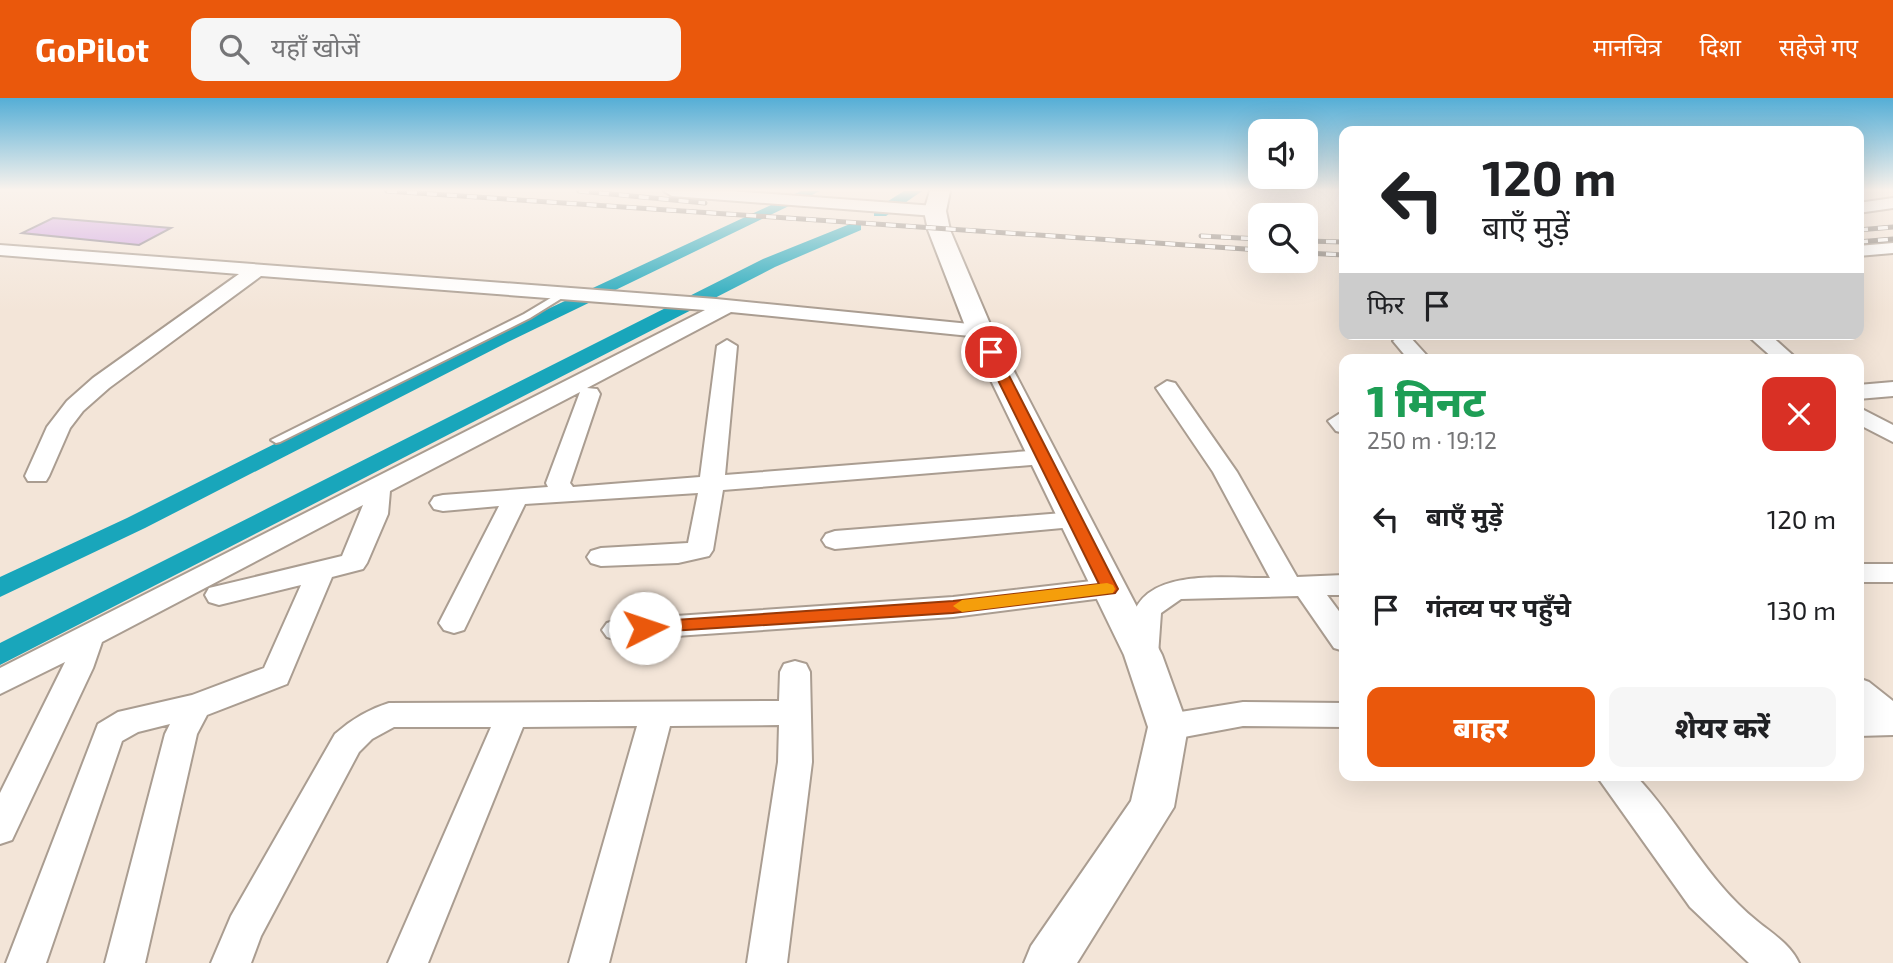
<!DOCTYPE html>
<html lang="hi">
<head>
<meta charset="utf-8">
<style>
  body { margin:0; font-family:"Exo 2","Noto Sans Devanagari",sans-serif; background:#f6f6f6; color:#202124; height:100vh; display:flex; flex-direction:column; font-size:26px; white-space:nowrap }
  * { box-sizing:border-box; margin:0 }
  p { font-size:23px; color:#757577 }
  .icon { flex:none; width:38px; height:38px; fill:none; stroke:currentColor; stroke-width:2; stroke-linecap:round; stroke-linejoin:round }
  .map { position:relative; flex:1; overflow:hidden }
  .drawer { position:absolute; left:1339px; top:256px; width:525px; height:427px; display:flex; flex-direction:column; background:#fff; border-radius:14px; box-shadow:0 7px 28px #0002 }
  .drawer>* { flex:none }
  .guide { position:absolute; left:1339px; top:28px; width:525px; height:214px; border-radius:14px; box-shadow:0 7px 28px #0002; background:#fff; color:#202124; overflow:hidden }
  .buttons { position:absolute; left:1248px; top:21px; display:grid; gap:14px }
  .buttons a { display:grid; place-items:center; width:70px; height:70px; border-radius:14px; background:#fff; box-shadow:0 7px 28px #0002; font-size:35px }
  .pin { position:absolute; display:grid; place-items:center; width:60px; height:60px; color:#fff; margin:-30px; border:4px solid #fff; border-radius:50%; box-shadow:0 2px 7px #0007 }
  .me { position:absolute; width:77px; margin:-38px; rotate:86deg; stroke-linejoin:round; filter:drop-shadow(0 0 5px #0008) }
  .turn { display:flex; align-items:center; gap:24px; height:147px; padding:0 28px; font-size:32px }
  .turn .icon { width:91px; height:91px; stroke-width:2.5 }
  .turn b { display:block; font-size:49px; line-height:60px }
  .then { display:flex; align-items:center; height:66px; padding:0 28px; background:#0003; gap:14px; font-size:26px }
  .round { display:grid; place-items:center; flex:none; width:74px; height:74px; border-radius:14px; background:#f6f6f6 }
  .summary { display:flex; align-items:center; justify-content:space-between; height:119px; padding:0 28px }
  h1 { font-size:42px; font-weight:800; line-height:52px; color:#1e9e55 }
  .action { display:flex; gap:14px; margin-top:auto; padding:14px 28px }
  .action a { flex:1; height:80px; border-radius:14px; background:#ea580c; color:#fff; font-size:28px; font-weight:800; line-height:80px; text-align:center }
  .action a+a { background:#f6f6f6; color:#202124 }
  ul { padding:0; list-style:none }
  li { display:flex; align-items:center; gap:21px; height:91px; padding:0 28px }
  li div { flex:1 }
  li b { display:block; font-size:26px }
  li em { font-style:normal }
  header { display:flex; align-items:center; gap:42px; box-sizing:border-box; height:98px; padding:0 35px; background:#ea580c; color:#fff }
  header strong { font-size:33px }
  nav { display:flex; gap:38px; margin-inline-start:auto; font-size:24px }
  .search { width:490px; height:63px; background:#f6f6f6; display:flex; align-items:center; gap:18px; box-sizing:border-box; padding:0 24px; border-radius:14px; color:#757577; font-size:26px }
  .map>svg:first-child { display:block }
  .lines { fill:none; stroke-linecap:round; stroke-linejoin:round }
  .canal { fill:#19a6bb; fill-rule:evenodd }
  .building { fill:#cd9de4; stroke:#837a88; stroke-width:2 }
  .service-casing { stroke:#aa9d91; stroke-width:4 }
  .minor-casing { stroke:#aa9d91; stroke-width:4 }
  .tertiary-casing { stroke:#aa9d91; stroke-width:4 }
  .service { fill:#fff; fill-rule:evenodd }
  .minor { fill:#fff; fill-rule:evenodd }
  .tertiary { fill:#fff; fill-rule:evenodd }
  .rail-casing { stroke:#807870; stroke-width:5 }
  .rail { stroke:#fff; stroke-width:3.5; stroke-dasharray:10; stroke-linecap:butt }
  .route { fill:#ea580c; stroke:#983908; stroke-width:2 }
  .slow { fill:#f59e0b }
</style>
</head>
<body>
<header>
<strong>GoPilot</strong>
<div class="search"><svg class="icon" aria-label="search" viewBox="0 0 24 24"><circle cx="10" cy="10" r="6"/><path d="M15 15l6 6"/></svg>यहाँ खोजें</div>
<nav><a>मानचित्र</a><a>दिशा</a><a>सहेजे गए</a></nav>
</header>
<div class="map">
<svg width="1893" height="865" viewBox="0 0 1893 865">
  <rect width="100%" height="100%" fill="#f3e5d8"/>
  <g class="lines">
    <path class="canal" d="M 801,93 L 820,93 L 508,244 L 145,430 L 0,499 L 0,479 L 127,420 L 494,236 Z
      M 904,93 L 922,93 L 886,118 L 874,118 L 874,112 Z
      M 855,124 L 861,126 L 861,132 L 775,169 L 0,567 L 0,545 L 763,161 Z"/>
  </g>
  <path class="building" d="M 53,120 L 171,130 L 139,147 L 22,135 Z"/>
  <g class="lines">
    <g class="service-casing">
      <path id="service" d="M 564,192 L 567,193 L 567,197 L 530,220 L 280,344 L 276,345 L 271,342 L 524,216 Z"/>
    </g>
    <g class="minor-casing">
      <path id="minor" d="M 664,93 L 730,93 L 935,108 L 943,113 L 935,118 L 672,98 Z
        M 1893,100 L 1893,110 L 1858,115 L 1858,105 Z
        M 1893,145 L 1893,155 L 1858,158 L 1858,148 Z
        M 0,147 L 716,201 L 980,227 L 990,233 L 980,239 L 731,214 L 587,290 L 597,291 L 600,296 L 570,385 L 573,389 L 700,379 L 717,248 L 727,242 L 737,248 L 725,377 L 1043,352 L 1052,354 L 1055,359 L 1052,364 L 1043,366 L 723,392 L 713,452 L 709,458 L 678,465 L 601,468 L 591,465 L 587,459 L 591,453 L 601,450 L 688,445 L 698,395 L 525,406 L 464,532 L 454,535 L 444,532 L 439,525 L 499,408 L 443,413 L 434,411 L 430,405 L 434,399 L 443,397 L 548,389 L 546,385 L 580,294 L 390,393 L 388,416 L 367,465 L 363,471 L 332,479 L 287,586 L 207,617 L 197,636 L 145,865 L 105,865 L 165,636 L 170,626 L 138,634 L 122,643 L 46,865 L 6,865 L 98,626 L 118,614 L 192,597 L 264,570 L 301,487 L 219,507 L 209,504 L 205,497 L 209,490 L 342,458 L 363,407 L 102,544 L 93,570 L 12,742 L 0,746 L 0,695 L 65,564 L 0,596 L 0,570 L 705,212 L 261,178 L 109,290 L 83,313 L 70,330 L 49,378 L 46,383 L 28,383 L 25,378 L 47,329 L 67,303 L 93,280 L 239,176 L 0,157 Z
        M 1746,236 L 1769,236 L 1797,261 L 1774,261 Z
        M 1403,237 L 1410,239 L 1430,261 L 1408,261 L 1393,243 Z
        M 1167,283 L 1175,285 L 1237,374 L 1297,479 L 1344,477 L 1344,497 L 1327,497 L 1344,520 L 1344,553 L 1334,550 L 1298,498 L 1181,501 L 1161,515 L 1158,557 L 1154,565 L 1143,568 L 1132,565 C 1126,553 1130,541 1131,528 C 1137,467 1225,481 1270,480 L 1213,374 L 1156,290 Z
        M 1893,284 L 1893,298 L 1858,301 L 1858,287 Z
        M 1858,309 L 1893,327 L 1893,344 L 1858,326 Z
        M 1339,316 L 1344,317 L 1344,335 L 1336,333 L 1328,323 Z
        M 1075,414 L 1084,416 L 1088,422 L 1084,428 L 835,451 L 826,448 L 822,442 L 826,436 L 835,433 Z
        M 1858,466 L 1893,466 L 1893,484 L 1858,484 Z
        M 1109,481 L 1119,484 L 1123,491 L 1119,498 L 953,519 L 617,542 L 607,539 L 602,532 L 607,525 L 617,522 L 953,499 Z
        M 795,563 L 806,566 L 810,574 L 812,664 L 787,865 L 747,865 L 778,664 L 779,627 L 670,628 L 609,865 L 569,865 L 637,628 L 523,629 L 428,865 L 388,865 L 491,629 L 394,629 L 372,641 L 359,654 L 261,838 L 251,865 L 211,865 L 231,818 L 335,636 C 351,622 369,611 389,605 L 779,603 L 780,574 L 784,566 Z
        M 1858,580 L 1869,584 L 1893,603 L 1893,637 L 1858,638 L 1858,612 L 1861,612 L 1858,610 Z
        M 1243,604 L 1344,605 L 1344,629 L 1243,628 L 1168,642 L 1157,638 L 1152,629 L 1157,620 L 1168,616 Z
        M 1596,677 L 1635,677 C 1680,724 1705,781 1757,823 C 1773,836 1790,846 1799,865 L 1749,865 L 1690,809 Z"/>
    </g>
    <g class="tertiary-casing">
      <path id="tertiary" d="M 930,93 L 950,93 L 946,113 L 950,132 L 993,233 L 1162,557 L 1188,629 L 1174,709 L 1077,865 L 1024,865 L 1031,848 L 1131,703 L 1148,629 L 1124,557 L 967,233 L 928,132 L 924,113 Z"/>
    </g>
    <use href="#service" class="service"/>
    <use href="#minor" class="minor"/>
    <use href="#tertiary" class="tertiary"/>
    <g class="rail-casing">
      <path id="rail" d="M 387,93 L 1260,152
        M 579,93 L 705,105
        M 1858,132 L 1893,129
        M 1201,138 L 1260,141
        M 1306,143 L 1344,144
        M 1858,144 L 1893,141
        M 1306,155 L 1344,157"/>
    </g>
    <use href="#rail" class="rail"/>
  </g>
  <linearGradient id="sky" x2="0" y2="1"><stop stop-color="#55aed6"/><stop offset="0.43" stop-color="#faf3ed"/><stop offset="1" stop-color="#faf3ed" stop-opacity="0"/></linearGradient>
  <rect width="1893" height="214" fill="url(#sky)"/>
  <path class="route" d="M 986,251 L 997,254 L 1118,491 L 1115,495 L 953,515 L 639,535 L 636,530 L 645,524 L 953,503 L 1099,486 L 984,254 Z"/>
  <path class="slow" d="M 1107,485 L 1113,487 L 1115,491 L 1113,495 L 962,514 L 953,508 L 962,502 Z"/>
</svg>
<div class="buttons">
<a><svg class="icon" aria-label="sound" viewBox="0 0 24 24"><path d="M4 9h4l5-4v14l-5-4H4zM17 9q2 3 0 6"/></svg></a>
<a><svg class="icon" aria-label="search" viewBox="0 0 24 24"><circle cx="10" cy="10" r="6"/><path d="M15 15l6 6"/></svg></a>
</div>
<div class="pin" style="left:991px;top:254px;background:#d93025"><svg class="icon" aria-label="arrive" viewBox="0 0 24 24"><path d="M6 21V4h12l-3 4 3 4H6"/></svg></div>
<svg class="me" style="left:645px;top:530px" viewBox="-20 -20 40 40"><circle r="19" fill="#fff"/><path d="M0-13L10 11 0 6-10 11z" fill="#ea580c"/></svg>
<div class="guide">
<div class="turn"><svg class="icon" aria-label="left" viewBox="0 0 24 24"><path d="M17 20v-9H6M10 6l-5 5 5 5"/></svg><div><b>120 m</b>बाएँ मुड़ें</div></div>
<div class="then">फिर<svg class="icon" aria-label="arrive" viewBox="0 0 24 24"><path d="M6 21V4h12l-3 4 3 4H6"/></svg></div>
</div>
<section class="drawer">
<div class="summary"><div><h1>1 मिनट</h1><p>250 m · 19:12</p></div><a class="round" style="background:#d93025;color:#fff"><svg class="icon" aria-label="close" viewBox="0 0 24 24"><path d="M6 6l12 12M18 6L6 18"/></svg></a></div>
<ul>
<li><svg class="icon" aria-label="left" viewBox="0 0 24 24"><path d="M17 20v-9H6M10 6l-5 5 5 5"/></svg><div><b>बाएँ मुड़ें</b></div><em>120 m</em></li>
<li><svg class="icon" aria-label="arrive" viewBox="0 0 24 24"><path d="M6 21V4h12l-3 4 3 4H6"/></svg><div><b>गंतव्य पर पहुँचे</b></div><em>130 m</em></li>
</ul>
<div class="action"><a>बाहर</a><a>शेयर करें</a></div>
</section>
</div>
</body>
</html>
